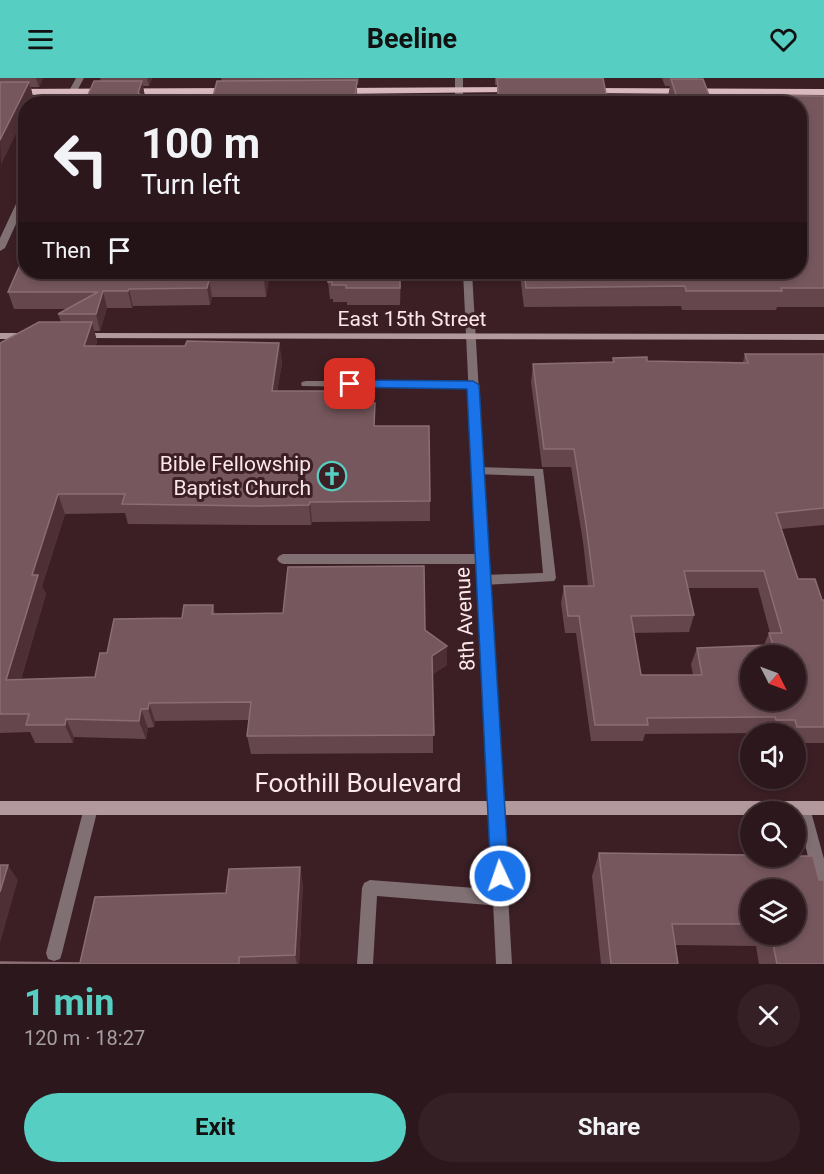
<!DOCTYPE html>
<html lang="en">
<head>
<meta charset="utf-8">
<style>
  body { margin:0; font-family:Roboto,sans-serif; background:#342025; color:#f1f3f6; height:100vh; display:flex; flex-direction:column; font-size:22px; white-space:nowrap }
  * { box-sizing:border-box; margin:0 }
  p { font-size:20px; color:#a69fa3 }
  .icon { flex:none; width:33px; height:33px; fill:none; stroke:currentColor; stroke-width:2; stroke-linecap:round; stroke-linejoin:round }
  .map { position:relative; height:886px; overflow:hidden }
  .panel { display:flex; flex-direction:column; background:#2c171c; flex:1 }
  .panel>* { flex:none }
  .hud { position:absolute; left:18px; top:18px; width:789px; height:183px; border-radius:24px; box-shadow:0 3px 9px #0003,0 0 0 2px #48363b; background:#2c171c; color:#f1f3f6; overflow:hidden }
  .needle { width:39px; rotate:132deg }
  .tools { position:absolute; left:740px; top:567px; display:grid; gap:12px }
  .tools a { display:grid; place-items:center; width:66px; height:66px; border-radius:50%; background:#2c171c; box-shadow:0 3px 9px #0003,0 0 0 2px #48363b; font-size:30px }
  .pin { position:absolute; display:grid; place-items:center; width:51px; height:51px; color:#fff; margin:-26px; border-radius:12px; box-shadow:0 3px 9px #0006 }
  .me { position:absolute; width:66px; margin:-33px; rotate:357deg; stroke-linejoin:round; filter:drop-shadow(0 0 4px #0008) }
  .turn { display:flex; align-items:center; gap:21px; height:126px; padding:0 24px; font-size:27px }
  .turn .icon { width:78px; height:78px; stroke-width:2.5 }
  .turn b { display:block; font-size:42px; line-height:51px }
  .then { display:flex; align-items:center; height:57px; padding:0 24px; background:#0003; gap:12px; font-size:22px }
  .round { display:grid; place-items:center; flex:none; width:63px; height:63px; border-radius:32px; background:#342025 }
  .head { display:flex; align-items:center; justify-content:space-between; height:102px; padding:0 24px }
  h1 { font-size:36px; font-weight:700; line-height:45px; color:#57cec2 }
  .cta { display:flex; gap:12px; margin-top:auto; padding:12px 24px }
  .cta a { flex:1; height:69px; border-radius:36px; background:#57cec2; color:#111; font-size:24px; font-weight:700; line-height:69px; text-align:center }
  .cta a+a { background:#342025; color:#f1f3f6 }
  header { display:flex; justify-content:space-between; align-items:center; height:78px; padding:0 24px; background:#57cec2; color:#111; font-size:27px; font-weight:700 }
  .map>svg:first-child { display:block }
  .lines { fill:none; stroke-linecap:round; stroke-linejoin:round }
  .lane { fill:#807073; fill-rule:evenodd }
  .street { fill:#807073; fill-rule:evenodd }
  .secondary { fill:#b2999d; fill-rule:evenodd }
  .primary { fill:#d9b8be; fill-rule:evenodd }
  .wall { fill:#64464c; fill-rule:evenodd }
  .shaded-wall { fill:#4d2f35 }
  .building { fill:#75575d; stroke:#8a6e73; stroke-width:1.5; fill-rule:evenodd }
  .route { fill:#1a73e8; stroke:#114b97; stroke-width:1.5 }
  .labels { text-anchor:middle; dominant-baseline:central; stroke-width:6; stroke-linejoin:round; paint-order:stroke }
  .street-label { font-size:21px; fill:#fbe7ea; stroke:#3b1f25 }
  .poi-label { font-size:21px; fill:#fbe7ea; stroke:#3b1f25; text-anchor:end }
  .near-street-label { font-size:26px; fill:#fbe7ea; stroke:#3b1f25 }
</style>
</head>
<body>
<header><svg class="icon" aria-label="menu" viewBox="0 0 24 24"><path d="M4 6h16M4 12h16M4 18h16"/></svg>Beeline<svg class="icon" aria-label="heart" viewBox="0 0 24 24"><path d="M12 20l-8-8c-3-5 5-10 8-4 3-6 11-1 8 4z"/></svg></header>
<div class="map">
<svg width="824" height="886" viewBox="0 0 824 886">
  <rect width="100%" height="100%" fill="#3b1f25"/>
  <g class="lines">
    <path class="lane" d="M 306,303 L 473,303 L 478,307 L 473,311 L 302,308 L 301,306 L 302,304 Z
      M 478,389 L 543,391 L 556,500 L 554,503 L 484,507 L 480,505 L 478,502 L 480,499 L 484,497 L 543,495 L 534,398 L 474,396 L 472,393 L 474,390 Z
      M 283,476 L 483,476 L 487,478 L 489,481 L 487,484 L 483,486 L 283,486 L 279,484 L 277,481 L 279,478 Z
      M 91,723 L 96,725 L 98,730 L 62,875 L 60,881 L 54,883 L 48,881 L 46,875 L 84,730 L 86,725 Z
      M 803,723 L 808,725 L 810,730 L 824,781 L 824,819 L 818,816 L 816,811 L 796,730 L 798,725 Z
      M 370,802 L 501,812 L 507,815 L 509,820 L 507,825 L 501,828 L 377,818 L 373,886 L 357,886 L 362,810 L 364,805 Z"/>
    <path class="street" d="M 76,0 L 84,0 L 70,26 L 62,26 Z
      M 455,0 L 463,0 L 463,26 L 455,26 Z
      M 23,111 L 26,111 L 26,124 L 5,170 L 0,173 L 0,160 Z
      M 463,194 L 472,194 L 512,886 L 496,886 Z"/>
    <path class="secondary" d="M 0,255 L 28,255 L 33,258 L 28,261 L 0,261 Z
      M 81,255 L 824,256 L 824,262 L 77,260 L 77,256 Z
      M 0,723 L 824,723 L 824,737 L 795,737 L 795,734 L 750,734 L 750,737 L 0,737 Z"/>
    <path class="primary" d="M 515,9 L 520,12 L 518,14 L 338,16 L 333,13 L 338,10 Z
      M 587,10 L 824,11 L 824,17 L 584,15 L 584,11 Z
      M 0,11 L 233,10 L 238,13 L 233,16 L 0,17 Z"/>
  </g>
  <path class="wall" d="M 0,0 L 43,0 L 39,9 L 31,9 L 33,19 L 30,26 L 26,26 L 26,35 L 1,86 Z
    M 100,0 L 152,0 L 149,8 L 143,8 L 145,19 L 144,21 L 145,26 L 79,26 L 101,3 Z
    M 221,0 L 359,0 L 358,7 L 357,7 L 357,18 L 222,3 Z
    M 495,0 L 599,0 L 608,26 L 497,26 L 497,7 L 495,7 Z
    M 662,0 L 697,0 L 709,17 L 824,18 L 824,229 L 777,229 L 776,232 L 682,232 L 681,228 L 524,229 L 520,197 L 520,194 L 800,194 L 800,26 L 670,26 L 668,18 L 670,8 L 665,8 Z
    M 26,194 L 270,194 L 266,219 L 212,219 L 210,227 L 133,228 L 132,230 L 107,230 L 100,253 L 94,253 L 97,263 L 96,268 L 185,268 L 279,265 L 282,285 L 277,313 L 354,325 L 375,348 L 430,423 L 430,443 L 312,444 L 311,447 L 262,447 L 128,446 L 125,435 L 65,436 L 42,508 L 46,516 L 21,601 L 95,599 L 107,575 L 213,527 L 215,536 L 425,552 L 447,568 L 447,587 L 433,596 L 433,675 L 251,676 L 247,658 L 249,642 L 155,643 L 154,649 L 148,650 L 146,661 L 74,659 L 73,665 L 35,665 L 30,654 L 0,655 L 0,265 L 61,244 L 58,236 L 67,231 L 14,231 L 8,214 Z
    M 401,194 L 400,227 L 347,227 L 347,224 L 333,224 L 333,221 L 330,221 L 328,204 Z
    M 745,276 L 824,276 L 824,447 L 781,451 L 798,501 L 822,522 L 824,522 L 824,665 L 795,665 L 795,656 L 768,655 L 645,656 L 643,663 L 591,663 L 576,555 L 565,555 L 561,525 L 564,508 L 588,508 L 583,464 L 571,389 L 542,389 L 531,304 L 533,286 L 612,285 L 613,280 L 647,283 L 743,284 ZM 688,510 L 758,510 L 770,555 L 769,555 L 764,567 L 697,570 L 691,586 L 693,597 L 641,597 L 634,555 L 689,554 L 694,537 Z
    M 599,775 L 819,802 L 824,886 L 759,886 L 756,868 L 675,867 L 678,886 L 601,886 L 592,798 ZM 750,812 L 795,856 L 750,856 Z
    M 303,805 L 299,886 L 0,886 L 80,885 L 226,815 Z"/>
  <path class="shaded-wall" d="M 36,0 L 43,0 L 39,9 Z
    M 147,0 L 152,0 L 149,8 Z
    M 142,3 L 145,19 L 144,21 L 145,26 L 140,26 L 138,15 Z
    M 29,4 L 33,19 L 30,26 L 26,26 L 26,35 L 1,86 L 0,62 Z
    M 265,194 L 270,194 L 266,219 L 264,202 Z
    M 400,194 L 401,194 L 400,227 Z
    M 209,202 L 212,219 L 210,227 L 207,210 Z
    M 129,211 L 133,228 L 132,230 L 128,213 Z
    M 103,213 L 107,230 L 100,253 L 96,236 Z
    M 92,244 L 97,263 L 90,288 L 84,268 Z
    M 279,265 L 282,285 L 274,333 L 272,313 Z
    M 58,416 L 65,436 L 42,508 L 46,516 L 15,620 L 6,602 L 32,497 Z
    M 310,424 L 312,444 L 311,447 L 309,427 Z
    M 447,568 L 447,587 L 432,597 L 432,578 Z
    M 149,625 L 155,643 L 154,649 L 148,631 Z
    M 141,631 L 148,650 L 146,661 L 139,643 Z
    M 66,641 L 74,659 L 73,665 L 65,647 Z
    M 8,787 L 18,802 L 0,865 L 0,814 Z
    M 300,789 L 303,805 L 299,886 L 297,886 L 295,877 Z"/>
  <path class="building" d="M 497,0 L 603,0 L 608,26 L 499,26 Z
    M 671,1 L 703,1 L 709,17 L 824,18 L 824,210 L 781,210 L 782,213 L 686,213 L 685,208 L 526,210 L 524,194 L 800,194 L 800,26 L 679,26 Z
    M 357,2 L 355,18 L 408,18 L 408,26 L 211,26 L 217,3 Z
    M 94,3 L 142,3 L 138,15 L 143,18 L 141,26 L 79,26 L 82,20 L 88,17 Z
    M 0,4 L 29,4 L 0,62 Z
    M 23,180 L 26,180 L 26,194 L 265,194 L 264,202 L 209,202 L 207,210 L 129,211 L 128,213 L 103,213 L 96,236 L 58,236 L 98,214 L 8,214 Z
    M 329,194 L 400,194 L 400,210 L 346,210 L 346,207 L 332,207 L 332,204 L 328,204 Z
    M 39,244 L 92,244 L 84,268 L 185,268 L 187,263 L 279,265 L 272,313 L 353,313 L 352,325 L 375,325 L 374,348 L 429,348 L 430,423 L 310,424 L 309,427 L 259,428 L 122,426 L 125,416 L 58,416 L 32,497 L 38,497 L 6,602 L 95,599 L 100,575 L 107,575 L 114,541 L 182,540 L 184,527 L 213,527 L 212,536 L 283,535 L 288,489 L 424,488 L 425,552 L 447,568 L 432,578 L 434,657 L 247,658 L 251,624 L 149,625 L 148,631 L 141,631 L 139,643 L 66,641 L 65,647 L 26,647 L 29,636 L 0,636 L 0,265 Z
    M 745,276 L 824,276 L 824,430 L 776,435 L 798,501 L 815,501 L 822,522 L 824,522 L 824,649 L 797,649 L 795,642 L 776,642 L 775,639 L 647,640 L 648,647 L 595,647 L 579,538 L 568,538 L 564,508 L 594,508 L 586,446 L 574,371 L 544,371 L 533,286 L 614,284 L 613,280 L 647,279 L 647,283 L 748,285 ZM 684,493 L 764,493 L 782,555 L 769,555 L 773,567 L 697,570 L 702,597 L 641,597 L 631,538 L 694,537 ZM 750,578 L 795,578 L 795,622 L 750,622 Z
    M 599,775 L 750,777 L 750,778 L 813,778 L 819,802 L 824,802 L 824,886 L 777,886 L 771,856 L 795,856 L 795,812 L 750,812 L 750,846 L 672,846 L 678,886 L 611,886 Z
    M 0,787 L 8,787 L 0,814 Z
    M 300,789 L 295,877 L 239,879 L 239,886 L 0,886 L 0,884 L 80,885 L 95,819 L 226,815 L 229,791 Z"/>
  <path class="route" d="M 350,302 L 473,303 L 479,307 L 509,798 L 506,804 L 500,807 L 494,804 L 491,798 L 467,311 L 346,309 L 344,306 Z"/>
  <defs>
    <g id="church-ring" transform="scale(1.5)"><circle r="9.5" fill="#3b1f25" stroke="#57cec2" stroke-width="1.5"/><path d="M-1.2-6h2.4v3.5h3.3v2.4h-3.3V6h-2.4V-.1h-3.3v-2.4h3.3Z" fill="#57cec2"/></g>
  </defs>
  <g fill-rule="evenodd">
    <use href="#church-ring" x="332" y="398"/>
  </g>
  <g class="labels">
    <g class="street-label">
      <text x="412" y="241">East 15th Street</text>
      <text transform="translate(465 541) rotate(-93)">8th Avenue</text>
    </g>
    <g class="poi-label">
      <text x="311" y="386">Bible Fellowship<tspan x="311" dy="24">Baptist Church</tspan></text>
    </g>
    <g class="near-street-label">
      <text x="358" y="705">Foothill Boulevard</text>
    </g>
  </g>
</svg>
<div class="tools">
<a><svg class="needle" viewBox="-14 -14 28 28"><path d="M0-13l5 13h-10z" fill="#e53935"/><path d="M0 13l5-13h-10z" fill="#a69fa3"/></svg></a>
<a><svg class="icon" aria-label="sound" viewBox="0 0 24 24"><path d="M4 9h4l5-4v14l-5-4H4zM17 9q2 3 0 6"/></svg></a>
<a><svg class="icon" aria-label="search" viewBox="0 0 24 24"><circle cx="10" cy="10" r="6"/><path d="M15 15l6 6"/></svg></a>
<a><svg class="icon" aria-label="layers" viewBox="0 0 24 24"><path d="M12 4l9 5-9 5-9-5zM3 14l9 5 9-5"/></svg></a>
</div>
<div class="pin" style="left:350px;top:306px;background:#d93025"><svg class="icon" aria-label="arrive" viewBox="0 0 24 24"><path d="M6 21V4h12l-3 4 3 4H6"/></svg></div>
<svg class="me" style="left:500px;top:798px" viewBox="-20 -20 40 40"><circle r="17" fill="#1a73e8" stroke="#fff" stroke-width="3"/><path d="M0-11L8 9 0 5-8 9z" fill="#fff"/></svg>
<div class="hud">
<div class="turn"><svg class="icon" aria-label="left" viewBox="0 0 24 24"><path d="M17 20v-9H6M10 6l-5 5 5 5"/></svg><div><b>100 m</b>Turn left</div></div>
<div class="then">Then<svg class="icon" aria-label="arrive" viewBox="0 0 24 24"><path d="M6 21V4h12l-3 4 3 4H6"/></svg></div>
</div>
</div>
<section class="panel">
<div class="head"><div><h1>1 min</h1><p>120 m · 18:27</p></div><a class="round"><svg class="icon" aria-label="close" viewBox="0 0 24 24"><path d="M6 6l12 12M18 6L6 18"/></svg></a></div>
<div class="cta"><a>Exit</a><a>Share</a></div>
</section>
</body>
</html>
